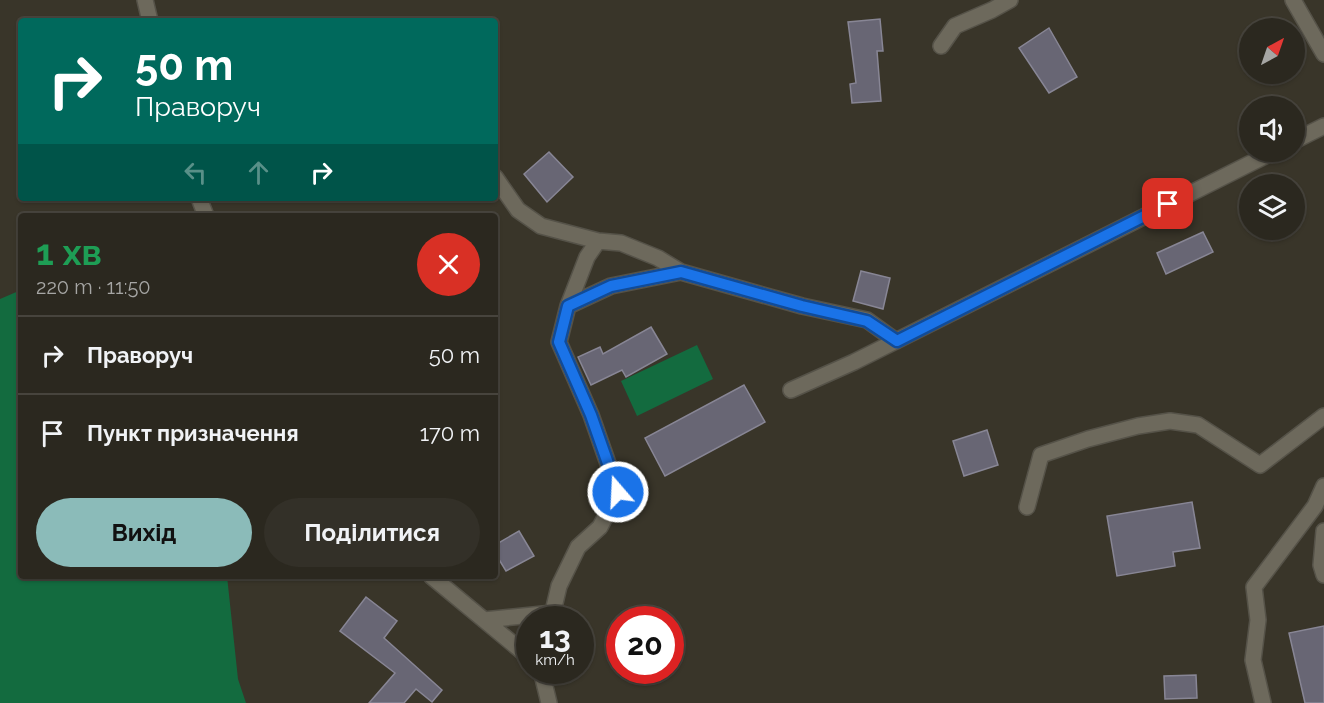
<!DOCTYPE html>
<html lang="uk">
<head>
<meta charset="utf-8">
<style>
  body { margin:0; font-family:Raleway,sans-serif; background:#333028; color:#f1f3f6; height:100vh; display:flex; flex-direction:column; font-size:22px; white-space:nowrap }
  * { box-sizing:border-box; margin:0 }
  p { font-size:20px; color:#a6a6a4 }
  .icon { flex:none; width:33px; height:33px; fill:none; stroke:currentColor; stroke-width:2; stroke-linecap:round; stroke-linejoin:round }
  .map { position:relative; flex:1; overflow:hidden }
  .panel { position:absolute; left:18px; top:213px; width:480px; height:366px; display:flex; flex-direction:column; background:#2b281f; border-radius:6px; box-shadow:0 2px 4px #0004,0 0 0 2px #47443d }
  .panel>* { flex:none }
  .hud { position:absolute; left:18px; top:18px; width:480px; height:183px; border-radius:6px; box-shadow:0 2px 4px #0004,0 0 0 2px #47443d; background:#00695c; color:#fff; overflow:hidden }
  .needle { width:39px; rotate:40deg }
  .fabs { position:absolute; left:1239px; top:18px; display:grid; gap:12px }
  .fabs a { display:grid; place-items:center; width:66px; height:66px; border-radius:50%; background:#2b281f; box-shadow:0 2px 4px #0004,0 0 0 2px #47443d; font-size:30px }
  .speed { position:absolute; left:516px; top:606px; display:flex; gap:12px; font-size:30px; font-weight:700; text-align:center }
  .speed>* { display:grid; place-content:center; width:78px; height:78px; border-radius:50%; background:#2b281f; box-shadow:0 2px 4px #0004,0 0 0 2px #47443d; line-height:1 }
  .speed small { font-size:15px; font-weight:400 }
  .speed .limit { border:9px solid #d22; background:#fff; color:#111 }
  .pin { position:absolute; display:grid; place-items:center; width:51px; height:51px; color:#fff; margin:-26px; border-radius:12px; box-shadow:0 3px 9px #0006 }
  .me { position:absolute; width:66px; margin:-33px; rotate:341deg; stroke-linejoin:round; filter:drop-shadow(0 0 4px #0008) }
  .turn { display:flex; align-items:center; gap:21px; height:126px; padding:0 18px; font-size:27px }
  .turn .icon { width:78px; height:78px; stroke-width:2.5 }
  .turn b { display:block; font-size:42px; line-height:51px }
  .lanes { display:flex; align-items:center; height:57px; padding:0 18px; background:#0003; justify-content:center; gap:30px; direction:ltr }
  .lanes .off { opacity:.35 }
  .round { display:grid; place-items:center; flex:none; width:63px; height:63px; border-radius:32px; background:#333028 }
  .overview { display:flex; align-items:center; justify-content:space-between; height:102px; padding:0 18px }
  h1 { font-size:36px; font-weight:700; line-height:45px; color:#1e9e55 }
  .primary-button { display:flex; gap:12px; margin-top:auto; padding:12px 18px }
  .primary-button a { flex:1; height:69px; border-radius:36px; background:#8bbbb9; color:#111; font-size:24px; font-weight:700; line-height:69px; text-align:center }
  .primary-button a+a { background:#333028; color:#f1f3f6 }
  ul { padding:0; list-style:none }
  li { display:flex; align-items:center; gap:18px; height:78px; padding:0 18px; border-top:2px solid #47443d }
  li div { flex:1 }
  li b { display:block; font-size:22px }
  li em { font-style:normal }
  .map>svg:first-child { display:block }
  .green { fill:#136b3f }
  .building { fill:#686674; stroke:#888695; stroke-width:1.5 }
  .lines { fill:none; stroke-linecap:round; stroke-linejoin:round }
  .minor-casing { stroke:#555248; stroke-width:18 }
  .minor { stroke:#6d695c; stroke-width:15 }
  .route-casing { stroke:#114b97; stroke-width:15 }
  .route { stroke:#1a73e8; stroke-width:10 }
</style>
</head>
<body>
<div class="map">
<svg width="1324" height="703" viewBox="0 0 1324 703">
  <rect width="100%" height="100%" fill="#393529"/>
  <path class="green" d="M 21,290 L 21,576 L 227,576 L 238,679 L 246,703 L 0,703 L 0,299 Z
    M 697,345 L 713,379 L 637,416 L 621,381 Z"/>
  <path class="building" d="M 880,19 L 883,51 L 877,51 L 881,101 L 852,103 L 850,84 L 856,83 L 848,22 Z
    M 1049,28 L 1077,77 L 1049,93 L 1019,48 Z
    M 549,152 L 573,177 L 547,202 L 524,174 Z
    M 1203,232 L 1213,252 L 1166,274 L 1157,253 Z
    M 861,271 L 890,278 L 883,309 L 853,301 Z
    M 651,327 L 667,354 L 626,377 L 622,370 L 591,385 L 578,357 L 600,347 L 603,354 Z
    M 744,385 L 765,422 L 665,476 L 645,438 Z
    M 987,430 L 998,465 L 964,476 L 953,441 Z
    M 1192,502 L 1200,548 L 1173,552 L 1175,566 L 1117,576 L 1107,516 Z
    M 519,531 L 534,556 L 506,571 L 495,553 L 495,545 Z
    M 366,597 L 397,621 L 384,638 L 442,690 L 432,702 L 416,689 L 404,703 L 369,703 L 395,673 L 340,631 Z
    M 1324,626 L 1324,703 L 1305,703 L 1289,633 Z
    M 1196,675 L 1197,698 L 1165,699 L 1164,676 Z"/>
  <g class="lines">
    <g class="minor-casing">
      <path id="minor" d="M 145,0 L 150,21
        M 1293,0 L 1324,54
        M 941,46 L 955,26 L 992,10 L 1010,0
        M 1294,141 L 1324,126
        M 495,177 L 518,210 L 541,226 L 598,241 L 621,243 L 658,258 L 681,272
        M 199,198 L 206,216
        M 568,306 L 587,257 L 598,241
        M 791,390 L 854,362 L 1273,152
        M 1027,507 L 1041,455 L 1088,439 L 1138,426 L 1170,421 L 1198,425 L 1260,465 L 1324,416
        M 1324,531 L 1321,565 L 1324,575
        M 431,576 L 530,658
        M 484,620 L 553,613
        M 551,620 L 559,586 L 578,547 L 600,527 L 618,492 L 591,415 L 559,342 L 568,306 L 611,286 L 681,272 L 802,306 L 867,320 L 896,341
        M 541,670 L 549,703
        M 1263,703 L 1253,660 L 1258,620 L 1254,587 L 1315,506 L 1324,486"/>
    </g>
    <use href="#minor" class="minor"/>
  </g>
  <g class="lines">
    <g class="route-casing">
      <path id="route" d="M 618,492 L 591,415 L 559,342 L 568,306 L 611,286 L 681,272 L 802,306 L 867,321 L 897,341 L 1168,204"/>
    </g>
    <use href="#route" class="route"/>
  </g>
</svg>
<div class="fabs">
<a><svg class="needle" viewBox="-14 -14 28 28"><path d="M0-13l5 13h-10z" fill="#e53935"/><path d="M0 13l5-13h-10z" fill="#a6a6a4"/></svg></a>
<a><svg class="icon" aria-label="sound" viewBox="0 0 24 24"><path d="M4 9h4l5-4v14l-5-4H4zM17 9q2 3 0 6"/></svg></a>
<a><svg class="icon" aria-label="layers" viewBox="0 0 24 24"><path d="M12 4l9 5-9 5-9-5zM3 14l9 5 9-5"/></svg></a>
</div>
<div class="speed"><div>13<small>km/h</small></div><div class="limit">20</div></div>
<div class="pin" style="left:1168px;top:204px;background:#d93025"><svg class="icon" aria-label="arrive" viewBox="0 0 24 24"><path d="M6 21V4h12l-3 4 3 4H6"/></svg></div>
<svg class="me" style="left:618px;top:492px" viewBox="-20 -20 40 40"><circle r="17" fill="#1a73e8" stroke="#fff" stroke-width="3"/><path d="M0-11L8 9 0 5-8 9z" fill="#fff"/></svg>
<div class="hud">
<div class="turn"><svg class="icon" aria-label="right" viewBox="0 0 24 24"><path d="M7 20v-9h11M14 6l5 5-5 5"/></svg><div><b>50 m</b>Праворуч</div></div>
<div class="lanes"><svg class="icon off" aria-label="left" viewBox="0 0 24 24"><path d="M17 20v-9H6M10 6l-5 5 5 5"/></svg><svg class="icon off" aria-label="ahead" viewBox="0 0 24 24"><path d="M12 20V5M6 11l6-6 6 6"/></svg><svg class="icon" aria-label="right" viewBox="0 0 24 24"><path d="M7 20v-9h11M14 6l5 5-5 5"/></svg></div>
</div>
<section class="panel">
<div class="overview"><div><h1>1 хв</h1><p>220 m · 11:50</p></div><a class="round" style="background:#d93025;color:#fff"><svg class="icon" aria-label="close" viewBox="0 0 24 24"><path d="M6 6l12 12M18 6L6 18"/></svg></a></div>
<ul>
<li><svg class="icon" aria-label="right" viewBox="0 0 24 24"><path d="M7 20v-9h11M14 6l5 5-5 5"/></svg><div><b>Праворуч</b></div><em>50 m</em></li>
<li><svg class="icon" aria-label="arrive" viewBox="0 0 24 24"><path d="M6 21V4h12l-3 4 3 4H6"/></svg><div><b>Пункт призначення</b></div><em>170 m</em></li>
</ul>
<div class="primary-button"><a>Вихід</a><a>Поділитися</a></div>
</section>
</div>
</body>
</html>
